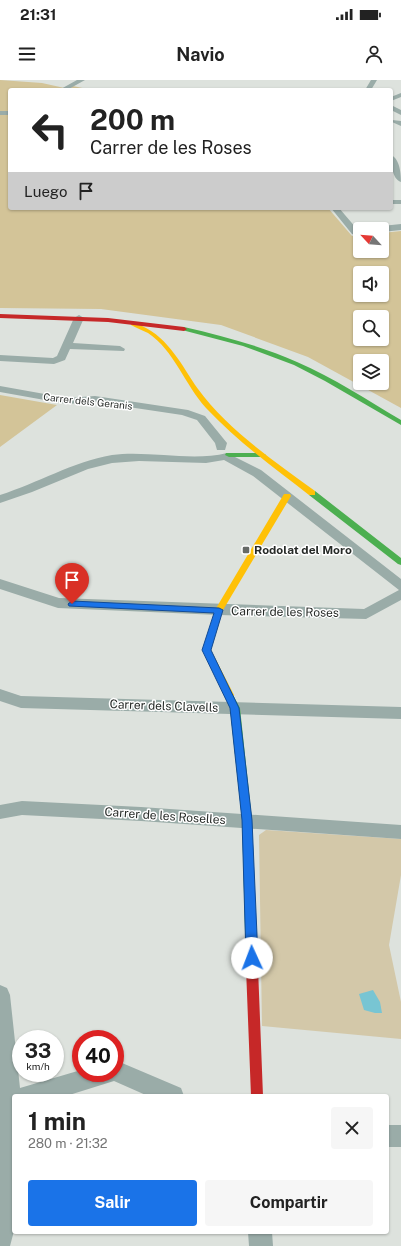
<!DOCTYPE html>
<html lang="es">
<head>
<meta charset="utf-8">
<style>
  body { margin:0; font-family:"Public Sans",sans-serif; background:#f6f6f6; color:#222; height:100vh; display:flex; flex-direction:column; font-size:15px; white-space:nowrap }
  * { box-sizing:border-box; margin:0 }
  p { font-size:13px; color:#767676 }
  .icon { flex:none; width:22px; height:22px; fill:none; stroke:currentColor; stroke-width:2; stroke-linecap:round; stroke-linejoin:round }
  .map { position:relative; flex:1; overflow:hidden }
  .sheet { position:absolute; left:12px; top:1014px; width:377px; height:140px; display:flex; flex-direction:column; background:#fff; border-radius:4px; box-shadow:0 1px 3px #0004 }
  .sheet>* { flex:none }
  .guide { position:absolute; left:8px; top:8px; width:385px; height:122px; border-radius:4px; box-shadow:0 1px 3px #0004; background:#fff; color:#222; overflow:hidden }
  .needle { width:26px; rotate:296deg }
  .tools { position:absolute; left:353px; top:142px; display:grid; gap:8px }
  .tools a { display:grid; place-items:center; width:36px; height:36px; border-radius:4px; background:#fff; box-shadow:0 1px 3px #0004; font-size:20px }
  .speed { position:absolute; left:12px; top:950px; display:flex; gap:8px; font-size:20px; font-weight:700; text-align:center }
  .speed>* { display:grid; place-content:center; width:52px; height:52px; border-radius:50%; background:#fff; box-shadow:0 1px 3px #0004; line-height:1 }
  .speed small { font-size:10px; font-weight:400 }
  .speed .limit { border:6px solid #d22; background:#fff; color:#111 }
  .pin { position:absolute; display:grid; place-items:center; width:34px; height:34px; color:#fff; margin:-41px -17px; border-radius:50% 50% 50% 0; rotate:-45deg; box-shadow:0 0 4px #0007 }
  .pin .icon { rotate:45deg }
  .me { position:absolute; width:44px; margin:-22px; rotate:358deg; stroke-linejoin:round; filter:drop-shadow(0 0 3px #0008) }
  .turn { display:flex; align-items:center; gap:14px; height:84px; padding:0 16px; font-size:18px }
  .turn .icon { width:52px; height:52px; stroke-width:2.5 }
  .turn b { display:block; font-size:28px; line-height:34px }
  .then { display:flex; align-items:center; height:38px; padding:0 16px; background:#0003; gap:8px; font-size:15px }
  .round { display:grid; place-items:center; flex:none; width:42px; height:42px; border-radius:4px; background:#f6f6f6 }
  .summary { display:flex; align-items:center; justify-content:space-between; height:68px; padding:0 16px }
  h1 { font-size:24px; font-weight:700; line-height:30px }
  .button { display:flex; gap:8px; margin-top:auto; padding:8px 16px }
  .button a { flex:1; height:46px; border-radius:4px; background:#1a73e8; color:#fff; font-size:16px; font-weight:700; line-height:46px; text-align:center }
  .button a+a { background:#f6f6f6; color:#222 }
  .status { display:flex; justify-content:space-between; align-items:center; height:28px; padding:0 20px; background:#fff; direction:ltr }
  .status svg { height:11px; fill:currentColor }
  header { display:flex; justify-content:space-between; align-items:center; height:52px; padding:0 16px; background:#fff; font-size:18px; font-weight:700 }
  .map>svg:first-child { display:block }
  .green { fill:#d3c8a9 }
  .forest { fill:#d3c498; fill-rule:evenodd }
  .water { fill:#78c5d3 }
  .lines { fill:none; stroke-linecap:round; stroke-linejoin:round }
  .street { fill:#9aaca8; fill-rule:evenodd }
  .fast { fill:#4caf50; fill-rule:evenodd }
  .slow { fill:#ffc107; fill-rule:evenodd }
  .jam { fill:#c62828; fill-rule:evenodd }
  .route { fill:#1a73e8; stroke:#114b97 }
  .poi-dot { fill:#666a67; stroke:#fff; stroke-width:1.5 }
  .labels { text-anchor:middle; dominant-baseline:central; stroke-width:3; stroke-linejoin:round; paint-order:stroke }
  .far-street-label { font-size:10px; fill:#262a27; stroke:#fff }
  .poi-label { font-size:12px; font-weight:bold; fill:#262a27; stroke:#fff; text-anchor:start }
  .street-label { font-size:12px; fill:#262a27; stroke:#fff }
</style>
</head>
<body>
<div class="status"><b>21:31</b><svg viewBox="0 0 49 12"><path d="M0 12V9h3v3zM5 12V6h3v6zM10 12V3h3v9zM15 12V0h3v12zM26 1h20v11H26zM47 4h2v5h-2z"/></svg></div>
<header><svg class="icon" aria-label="menu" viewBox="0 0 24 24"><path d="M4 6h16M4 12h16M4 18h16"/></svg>Navio<svg class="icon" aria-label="person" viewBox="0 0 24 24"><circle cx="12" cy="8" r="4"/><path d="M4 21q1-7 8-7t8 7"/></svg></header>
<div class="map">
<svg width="401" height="1166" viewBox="0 0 401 1166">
  <rect width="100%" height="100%" fill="#dde2dd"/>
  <path class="green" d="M 266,750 L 401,759 L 401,795 L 389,865 L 401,922 L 401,959 L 262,946 L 259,755 Z"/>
  <path class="forest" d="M 0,0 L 42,3 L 69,9 L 73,6 L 92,10 L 10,10 L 10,128 L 328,128 L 352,156 L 360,156 L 360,171 L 382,171 L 382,153 L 401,151 L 401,328 L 308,277 L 221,245 L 101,229 L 0,228 ZM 360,193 L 382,193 L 382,215 L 360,215 ZM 360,237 L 382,237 L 382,259 L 360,259 ZM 360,281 L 382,281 L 382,303 L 360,303 Z
    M 0,315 L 57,325 L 0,367 Z"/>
  <path class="water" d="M 373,910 L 380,922 L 382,933 L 375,933 L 364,930 L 359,914 Z"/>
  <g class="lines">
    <path class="street" d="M 77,0 L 85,0 L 67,10 L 59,10 Z
      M 371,0 L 377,0 L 371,10 L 365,10 Z
      M 401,13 L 401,17 L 391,21 L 391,17 Z
      M 391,25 L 401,30 L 401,35 L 391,30 Z
      M 0,31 L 10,31 L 10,35 L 0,35 Z
      M 392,40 L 401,41 L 401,46 L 392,42 Z
      M 391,75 C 400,79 401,94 401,102 C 392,99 391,83 391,75 Z
      M 391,120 L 401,120 L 401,124 L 391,124 Z
      M 331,128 L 339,128 L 357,149 L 360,149 L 360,155 L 352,154 Z
      M 401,144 L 401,150 L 382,152 L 382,149 L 378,149 L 382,146 Z
      M 79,235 L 84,238 L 73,263 L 120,266 L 125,269 L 124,271 L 70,269 L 65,280 L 54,284 L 0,281 L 0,275 L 53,278 L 57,276 L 74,238 Z
      M 0,306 L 67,318 L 95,316 L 188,330 L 205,336 L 227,363 L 225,370 L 217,370 L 215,363 L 197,340 L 182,335 L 95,322 L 67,324 L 0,312 Z
      M 227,373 L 261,390 L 401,499 L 401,520 L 366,539 L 219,535 L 58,528 L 0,509 L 0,499 L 59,518 L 364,529 L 399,510 L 253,396 L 224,380 L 206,383 L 139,381 L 112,383 L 88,389 L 32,412 L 0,423 L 0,415 C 38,403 72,382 112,375 C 149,370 191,382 227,373 Z
      M 0,609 L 21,616 L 401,627 L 401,639 L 21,628 L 0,621 Z
      M 22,721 L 141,727 L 401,745 L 401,759 L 141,741 L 22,735 L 0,739 L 0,725 Z
      M 0,905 L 7,908 L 10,915 L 20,1008 L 81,990 L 81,993 L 115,993 L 115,980 L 181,1008 L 184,1016 L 148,1016 L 114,1001 L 66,1016 L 14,1016 L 14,1151 L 10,1166 L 0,1166 Z
      M 387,1045 L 401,1045 L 401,1067 L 387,1067 Z
      M 248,1152 L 272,1152 L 273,1166 L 249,1166 Z"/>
    <path class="fast" d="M 184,247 C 223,256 261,266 297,282 C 334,298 367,320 401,340 L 401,345 L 325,301 L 294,285 L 243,266 L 182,250 L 181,249 Z
      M 226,373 L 262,373 L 266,375 L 262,377 L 229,377 L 225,375 Z
      M 309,411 L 315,411 L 401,478 L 401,485 L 398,484 L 309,415 Z
      M 229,612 L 232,613 L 240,628 L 252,740 L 258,888 L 256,892 L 252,894 L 248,892 L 246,888 L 242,740 L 230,628 L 224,615 L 226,613 Z"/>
    <path class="slow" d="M 131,243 C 135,242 138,244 142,246 C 169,258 182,286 198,309 C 227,349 275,382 315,411 L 315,415 L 309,415 C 274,388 237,361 206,328 C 185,305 174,270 148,253 C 142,250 136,248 131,245 Z
      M 284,414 L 290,414 L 291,416 L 223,530 L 211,570 L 234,615 L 232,617 L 226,617 L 224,615 L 203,570 L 215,530 Z"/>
    <path class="jam" d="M 0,234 L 108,238 L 184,247 L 187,249 L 184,251 L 108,242 L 0,238 Z
      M 252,882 L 256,884 L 258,888 L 263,1016 L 251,1016 L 246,888 L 248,884 Z"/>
  </g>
  <path class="route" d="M 72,521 L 219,528 L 223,530 L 211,570 L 239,628 L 252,740 L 258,878 L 256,882 L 252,883 L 248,882 L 246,878 L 242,740 L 230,628 L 202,570 L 214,533 L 69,526 L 68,524 Z"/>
  <rect class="poi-dot" x="242" y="466" width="8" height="8" rx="2"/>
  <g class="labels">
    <g class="far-street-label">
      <text transform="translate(88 321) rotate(6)">Carrer dels Geranis</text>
    </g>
    <g class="poi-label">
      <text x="254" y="470">Rodolat del Moro</text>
    </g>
    <g class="street-label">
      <text transform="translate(285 532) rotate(1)">Carrer de les Roses</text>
      <text transform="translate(164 626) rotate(2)">Carrer dels Clavells</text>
      <text transform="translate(165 736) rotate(4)">Carrer de les Roselles</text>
    </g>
  </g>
</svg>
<div class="tools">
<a><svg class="needle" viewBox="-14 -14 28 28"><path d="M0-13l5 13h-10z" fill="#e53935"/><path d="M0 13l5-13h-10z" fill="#767676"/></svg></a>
<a><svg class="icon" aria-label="sound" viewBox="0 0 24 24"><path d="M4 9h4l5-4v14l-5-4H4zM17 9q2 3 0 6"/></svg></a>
<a><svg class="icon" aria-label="search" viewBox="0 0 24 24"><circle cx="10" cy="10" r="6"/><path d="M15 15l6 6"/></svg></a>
<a><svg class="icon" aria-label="layers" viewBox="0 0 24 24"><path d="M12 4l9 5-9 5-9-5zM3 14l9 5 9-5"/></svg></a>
</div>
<div class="speed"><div>33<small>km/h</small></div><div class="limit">40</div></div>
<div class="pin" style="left:72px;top:524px;background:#d93025"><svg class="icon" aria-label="arrive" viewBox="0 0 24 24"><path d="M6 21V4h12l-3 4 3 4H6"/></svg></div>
<svg class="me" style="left:252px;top:878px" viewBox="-20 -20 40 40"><circle r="19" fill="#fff"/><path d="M0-13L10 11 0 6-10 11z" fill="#1a73e8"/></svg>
<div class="guide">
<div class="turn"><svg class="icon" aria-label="left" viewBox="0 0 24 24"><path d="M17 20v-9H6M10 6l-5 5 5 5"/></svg><div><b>200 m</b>Carrer de les Roses</div></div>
<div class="then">Luego<svg class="icon" aria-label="arrive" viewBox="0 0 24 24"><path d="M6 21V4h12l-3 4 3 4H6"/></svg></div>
</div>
<section class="sheet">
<div class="summary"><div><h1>1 min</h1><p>280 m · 21:32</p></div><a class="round"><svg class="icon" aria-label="close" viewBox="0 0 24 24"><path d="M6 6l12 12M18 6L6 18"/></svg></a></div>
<div class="button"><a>Salir</a><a>Compartir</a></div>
</section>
</div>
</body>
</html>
